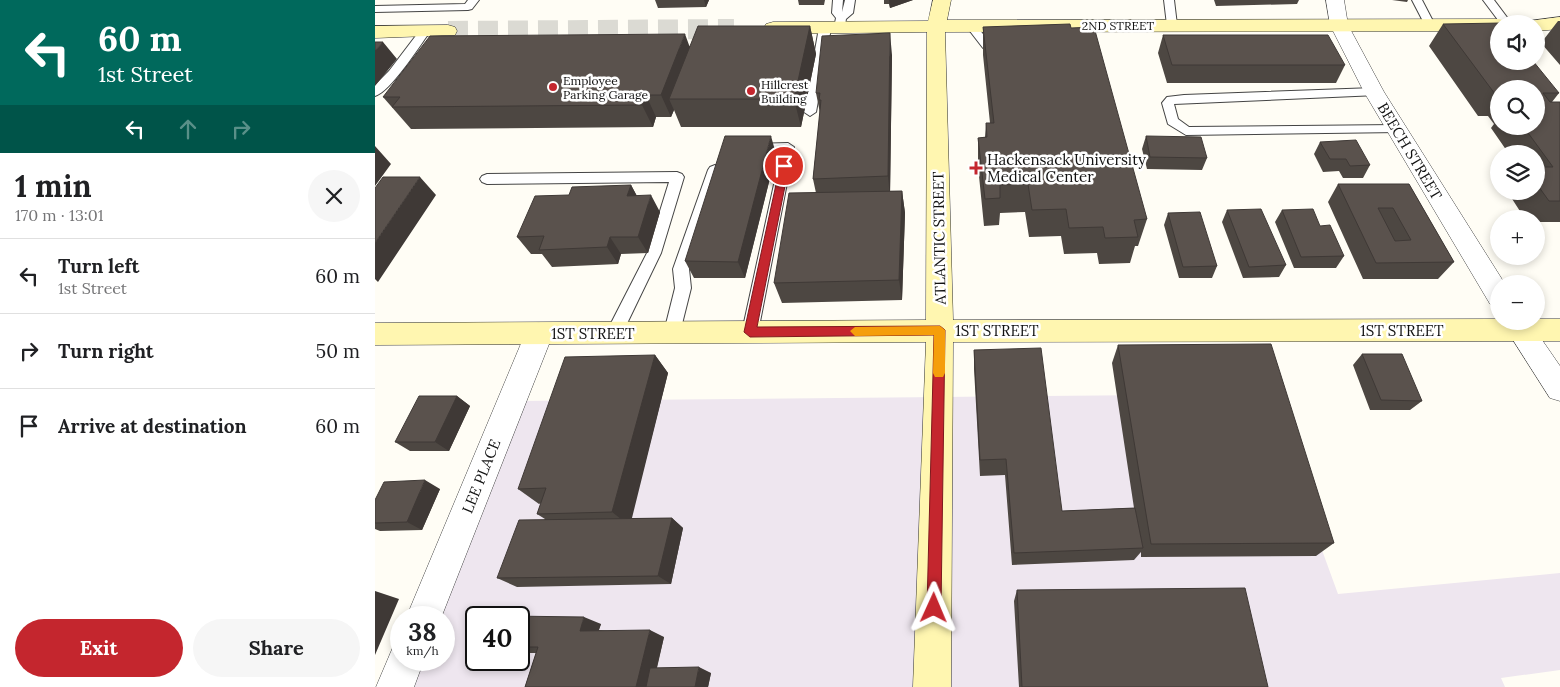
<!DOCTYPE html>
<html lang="en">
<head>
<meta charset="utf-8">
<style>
  body { margin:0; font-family:Lora,serif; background:#f6f6f6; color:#202124; height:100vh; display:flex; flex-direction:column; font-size:19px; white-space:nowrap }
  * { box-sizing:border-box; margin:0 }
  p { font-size:16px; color:#757577 }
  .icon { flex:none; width:28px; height:28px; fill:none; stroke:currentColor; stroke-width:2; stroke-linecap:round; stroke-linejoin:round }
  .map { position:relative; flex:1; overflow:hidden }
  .details { display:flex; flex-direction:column; background:#fff; width:375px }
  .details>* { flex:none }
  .banner { background:#00695c; color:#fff; overflow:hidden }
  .buttons { position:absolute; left:1115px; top:15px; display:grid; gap:10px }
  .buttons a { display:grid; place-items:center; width:55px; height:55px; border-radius:50%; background:#fff; box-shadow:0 2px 8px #0003; font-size:25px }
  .speed { position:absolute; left:15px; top:606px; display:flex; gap:10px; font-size:25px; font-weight:700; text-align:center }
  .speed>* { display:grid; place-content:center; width:65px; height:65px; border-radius:50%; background:#fff; box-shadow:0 2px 8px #0003; line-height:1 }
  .speed small { font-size:12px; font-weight:400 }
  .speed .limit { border:2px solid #111; border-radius:8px; background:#fff; color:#111 }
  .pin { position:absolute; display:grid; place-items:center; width:42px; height:42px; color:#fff; margin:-21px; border:2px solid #fff; border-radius:50%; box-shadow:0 1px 5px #0007 }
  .me { position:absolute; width:55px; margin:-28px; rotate:1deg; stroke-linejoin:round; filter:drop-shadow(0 0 4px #0008) }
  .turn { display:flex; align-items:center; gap:18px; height:105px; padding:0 15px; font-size:22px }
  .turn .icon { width:65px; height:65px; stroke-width:2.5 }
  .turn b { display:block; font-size:35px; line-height:42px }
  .lanes { display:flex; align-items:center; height:48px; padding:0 15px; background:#0003; justify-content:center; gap:25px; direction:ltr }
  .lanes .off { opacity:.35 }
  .round { display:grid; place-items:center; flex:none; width:52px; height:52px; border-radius:26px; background:#f6f6f6 }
  .head { display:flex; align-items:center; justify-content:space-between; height:85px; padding:0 15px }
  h1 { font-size:30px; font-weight:700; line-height:38px }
  .primary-button { display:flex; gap:10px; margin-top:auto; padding:10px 15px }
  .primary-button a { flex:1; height:58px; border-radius:30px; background:#c4262e; color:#fff; font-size:20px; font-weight:700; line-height:58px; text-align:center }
  .primary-button a+a { background:#f6f6f6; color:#202124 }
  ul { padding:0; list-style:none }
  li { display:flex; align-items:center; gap:15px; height:75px; padding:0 15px; border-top:1px solid #e0e0e0 }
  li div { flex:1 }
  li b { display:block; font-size:19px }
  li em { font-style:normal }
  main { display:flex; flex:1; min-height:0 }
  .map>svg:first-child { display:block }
  .industrial { fill:#eee6ef; fill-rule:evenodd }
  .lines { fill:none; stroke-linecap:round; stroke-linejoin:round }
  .secondary-tunnel { stroke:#dbdad3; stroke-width:20; stroke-dasharray:20 10; stroke-linecap:butt }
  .lane-casing { stroke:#444; stroke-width:2 }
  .street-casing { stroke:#444; stroke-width:1 }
  .secondary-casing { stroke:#333; stroke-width:1 }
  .lane { fill:#fff; fill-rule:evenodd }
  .street { fill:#fff; fill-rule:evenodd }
  .secondary { fill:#fff6b0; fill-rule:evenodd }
  .wall { fill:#4d4742; fill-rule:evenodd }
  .shaded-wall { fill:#3f3936 }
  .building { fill:#5a524d; stroke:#3f3936; fill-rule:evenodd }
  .route { fill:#c4262e; stroke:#7f191e }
  .slow { fill:#f59e0b }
  .poi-dot { fill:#c4262e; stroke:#fff; stroke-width:2 }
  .labels { text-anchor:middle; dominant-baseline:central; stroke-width:5; stroke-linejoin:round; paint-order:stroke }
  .far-street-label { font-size:12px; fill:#111; stroke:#fff }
  .far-poi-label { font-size:12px; fill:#111; stroke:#fff; text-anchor:start }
  .street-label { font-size:15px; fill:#111; stroke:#fff }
  .poi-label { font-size:15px; fill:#111; stroke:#fff; text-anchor:start }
</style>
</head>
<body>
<main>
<section class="details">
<div class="banner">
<div class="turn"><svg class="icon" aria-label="left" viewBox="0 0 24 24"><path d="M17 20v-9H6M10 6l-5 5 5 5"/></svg><div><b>60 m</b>1st Street</div></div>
<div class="lanes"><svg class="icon" aria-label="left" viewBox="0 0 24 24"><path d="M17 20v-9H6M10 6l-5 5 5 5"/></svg><svg class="icon off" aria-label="ahead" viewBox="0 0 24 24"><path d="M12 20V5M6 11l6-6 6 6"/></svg><svg class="icon off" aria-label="right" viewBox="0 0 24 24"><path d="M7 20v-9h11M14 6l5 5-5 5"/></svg></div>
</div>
<div class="head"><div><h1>1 min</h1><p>170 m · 13:01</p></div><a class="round"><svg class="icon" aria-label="close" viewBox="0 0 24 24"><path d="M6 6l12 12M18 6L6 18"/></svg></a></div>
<ul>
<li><svg class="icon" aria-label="left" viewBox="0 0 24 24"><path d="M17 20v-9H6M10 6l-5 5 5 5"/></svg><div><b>Turn left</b><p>1st Street</p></div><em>60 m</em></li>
<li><svg class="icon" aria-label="right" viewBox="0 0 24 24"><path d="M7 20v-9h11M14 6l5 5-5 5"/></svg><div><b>Turn right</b></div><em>50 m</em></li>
<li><svg class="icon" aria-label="arrive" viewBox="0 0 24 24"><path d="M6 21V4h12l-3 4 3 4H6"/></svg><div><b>Arrive at destination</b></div><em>60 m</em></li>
</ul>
<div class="primary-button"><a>Exit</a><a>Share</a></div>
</section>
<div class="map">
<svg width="1185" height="687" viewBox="0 0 1185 687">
  <rect width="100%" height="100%" fill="#fffdf5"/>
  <path class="industrial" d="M 890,394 L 963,594 L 1185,573 L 1185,670 L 1126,678 L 1130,687 L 26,687 L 37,660 L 69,660 L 69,618 L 54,617 L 142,401 ZM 101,618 L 144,618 L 144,660 L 101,660 Z"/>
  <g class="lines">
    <path class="secondary-tunnel" d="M 73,31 L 359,29"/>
    <g class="lane-casing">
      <path id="lane" d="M 93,0 L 104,0 L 97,9 L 93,10 L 0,12 L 0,6 L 90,4 Z
        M 458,0 L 468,0 L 467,12 L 470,0 L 480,0 L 478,13 L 471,19 L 469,30 L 461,30 L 459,28 L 461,18 L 457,13 Z
        M 789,0 L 799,0 L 802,25 L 801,27 L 797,28 L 792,25 Z
        M 1037,0 L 1047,0 L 1060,25 L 1059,27 L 1051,27 Z
        M 1108,0 L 1119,0 L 1137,24 L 1126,24 Z
        M 596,23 L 600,24 L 615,43 L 631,45 L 633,47 L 631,49 L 608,48 L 591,26 Z
        M 450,25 L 456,28 L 441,112 L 435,116 L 429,112 L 444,28 Z
        M 50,28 L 56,31 L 54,33 C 44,47 15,92 0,96 L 0,85 L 14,71 L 46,29 Z
        M 999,88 L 1003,89 L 1005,92 L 1003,95 L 799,104 L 803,119 L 814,127 L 1021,125 L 1025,126 L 1027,129 L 1025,132 L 811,135 L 793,124 L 787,103 L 792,97 L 809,95 Z
        M 413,143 L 419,147 L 383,332 L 381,337 L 375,339 L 369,337 L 367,332 L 406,152 L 377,152 L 370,148 L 377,144 Z
        M 340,165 L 345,167 L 347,170 L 314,269 L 316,288 L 305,332 L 303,337 L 297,339 L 291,337 L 289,332 L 300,288 L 298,269 L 333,170 L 335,167 Z
        M 302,172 L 307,174 L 309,177 L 286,253 L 245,338 L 239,340 L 233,338 L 231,333 L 272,253 L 294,182 L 112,184 L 107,182 L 105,179 L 107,176 L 112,174 Z"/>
    </g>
    <g class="street-casing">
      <path id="street" d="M 951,0 L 969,0 L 973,25 L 1009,92 L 1130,284 L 1124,284 L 1124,307 L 1115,304 L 989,92 L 955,25 Z
        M 1126,321 L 1154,321 L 1185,366 L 1185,401 L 1175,398 Z
        M 164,323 L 174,326 L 178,334 L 66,618 L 31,618 L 150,334 L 154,326 Z
        M 26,644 L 26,660 L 49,660 L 39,687 L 1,687 L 18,647 Z"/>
    </g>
    <g class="secondary-casing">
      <path id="secondary" d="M 558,0 L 576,0 L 572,20 L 1124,19 L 1131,21 L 1132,24 L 1124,24 L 1124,31 L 570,32 L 578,320 L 1124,319 L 1124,321 L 1161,321 L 1161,319 L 1185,319 L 1185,341 L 578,342 L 576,687 L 538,687 L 551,342 L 0,345 L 0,323 L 551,320 L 552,32 L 398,34 L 391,32 L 389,28 L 391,24 L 398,22 L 553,21 Z
        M 1185,17 L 1185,29 L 1161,31 L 1161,24 L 1153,24 L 1154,21 Z
        M 73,25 L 80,27 L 82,31 L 80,35 L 0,38 L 0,26 Z"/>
    </g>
    <use href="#lane" class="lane"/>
    <use href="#street" class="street"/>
    <use href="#secondary" class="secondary"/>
  </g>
  <path class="wall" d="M 280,0 L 334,0 L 331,7 L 283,8 Z
    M 403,0 L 450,0 L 449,5 L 424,5 L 423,0 Z
    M 509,0 L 538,0 L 515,8 L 514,4 L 509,4 Z
    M 839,0 L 924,0 L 922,4 L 841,6 Z
    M 1017,0 L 1033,0 L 1032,2 Z
    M 1183,21 L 1185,21 L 1185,65 L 1166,43 Z
    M 1068,24 L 1184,93 L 1177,102 L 1185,102 L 1185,222 L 1161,222 L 1161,219 L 1150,219 L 1132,191 L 1161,191 L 1161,154 L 1134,154 L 1116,128 L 1119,124 L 1113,116 L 1103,116 L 1054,46 ZM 1124,89 L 1161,89 L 1161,126 L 1124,126 Z
    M 435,26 L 441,54 L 426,127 L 306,127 L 299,110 L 296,117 L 281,117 L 278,127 L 36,129 L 8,97 Z
    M 608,27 L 696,28 L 772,219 L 763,246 L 760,246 L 755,263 L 724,264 L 722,253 L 689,254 L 686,236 L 654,237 L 650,212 L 625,213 L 624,225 L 609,226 L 603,166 L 603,138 L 610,137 L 611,123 L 615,123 L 608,55 Z
    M 788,35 L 970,65 L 961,83 L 792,83 L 783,53 Z
    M 517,55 L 515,191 L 527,191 L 530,213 L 527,300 L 407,303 L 399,283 L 441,193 L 438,179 L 445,113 L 441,93 Z
    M 771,136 L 832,158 L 827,170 L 772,169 L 767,149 Z
    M 945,142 L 995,165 L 988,178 L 968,178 L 964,171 L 948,172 L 939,154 Z
    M 401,154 L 370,278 L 319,278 L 310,261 Z
    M 963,184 L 1034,184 L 1079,262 L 1063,279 L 988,279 L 953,202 Z
    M 256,185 L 262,196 L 285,212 L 273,253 L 246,254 L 243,264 L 177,267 L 167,254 L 156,254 L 142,237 L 194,195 Z
    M 852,210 L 911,265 L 904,277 L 868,278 L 847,222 Z
    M 907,210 L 969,256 L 961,268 L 919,268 L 900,222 Z
    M 793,213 L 842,266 L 837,278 L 804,278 L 789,225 Z
    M 743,345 L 959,543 L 941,556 L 766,557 L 766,552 L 759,560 L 637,565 L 630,475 L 605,476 L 599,369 L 599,350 L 687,511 L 759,508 L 737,363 Z
    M 987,354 L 1047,401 L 1035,410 L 995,410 L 978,365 Z
    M 280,355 L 293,373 L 256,518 L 297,518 L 308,528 L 296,584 L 142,587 L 122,578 L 170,519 L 162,514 L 166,503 L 164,504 L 143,489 Z
    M 82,396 L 95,406 L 74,451 L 35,451 L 20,442 Z
    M 65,489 L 47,530 L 5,531 L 0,529 L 0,500 Z
    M 642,590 L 893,687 L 644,687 L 639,601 Z
    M 144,618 L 226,624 L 224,630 L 289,637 L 282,668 L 336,673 L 333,687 L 150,687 L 161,653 L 144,653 Z"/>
  <path class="shaded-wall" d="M 329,0 L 334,0 L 331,7 Z
    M 514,0 L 538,0 L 515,8 Z
    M 435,26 L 441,54 L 426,127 L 419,99 Z
    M 515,33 L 517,55 L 515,198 L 513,176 Z
    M 310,34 L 318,56 L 294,99 L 299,110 L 296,117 L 286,95 Z
    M 8,42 L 22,59 L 0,86 L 0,51 Z
    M 271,95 L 281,117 L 278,127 L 267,105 Z
    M 396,136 L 401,154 L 370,278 L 363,262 Z
    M 0,146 L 16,164 L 0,186 Z
    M 45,177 L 61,195 L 3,282 L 0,279 L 0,243 Z
    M 256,185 L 265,202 L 252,196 Z
    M 527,191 L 530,213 L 527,300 L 524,280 Z
    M 276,195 L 285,212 L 273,253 L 263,237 Z
    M 235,237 L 246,254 L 243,264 L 232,247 Z
    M 280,355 L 293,373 L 255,526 L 237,512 Z
    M 82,396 L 95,406 L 74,451 L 60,442 Z
    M 50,480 L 65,489 L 47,530 L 32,522 Z
    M 297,518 L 308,528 L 296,584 L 283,576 Z
    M 0,591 L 24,599 L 0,655 Z
    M 209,617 L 226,624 L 221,637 L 205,631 Z
    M 275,630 L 289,637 L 277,687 L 261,687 Z
    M 324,667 L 336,673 L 333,687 L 320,687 Z"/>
  <path class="building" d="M 1127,23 L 1124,24 L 1124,61 L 1158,61 L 1184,93 L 1168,93 L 1175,102 L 1185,102 L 1185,201 L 1174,201 L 1161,183 L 1161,167 L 1178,167 L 1148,126 L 1161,126 L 1161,89 L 1124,89 L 1124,94 L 1120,94 L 1068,24 Z
    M 695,24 L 696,28 L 719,27 L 772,219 L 759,220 L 763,237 L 730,238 L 728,227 L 694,228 L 691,209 L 657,210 L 653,184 L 625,185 L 625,198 L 610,199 L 603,138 L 612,137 L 611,123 L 619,123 L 608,27 Z
    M 323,26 L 435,26 L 419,99 L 294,99 Z
    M 515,33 L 513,176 L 438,179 L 446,100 L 444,100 L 445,93 L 441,93 L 447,36 Z
    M 310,34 L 286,95 L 271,95 L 267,105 L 17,107 L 25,97 L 8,97 L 55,36 Z
    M 788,35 L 953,35 L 970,65 L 797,65 Z
    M 0,42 L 8,42 L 0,51 Z
    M 350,136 L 396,136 L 363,262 L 310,261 Z
    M 771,136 L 826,137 L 832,158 L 775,157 Z
    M 981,140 L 995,165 L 975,166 L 971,159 L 955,159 L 945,142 Z
    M 8,177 L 45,177 L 0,243 L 0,188 Z
    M 963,184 L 1034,184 L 1079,262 L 1001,263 ZM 1003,208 L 1018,208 L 1036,240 L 1020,241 Z
    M 256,185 L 252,196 L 276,195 L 263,237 L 235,237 L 232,247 L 164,250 L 169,236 L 142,237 L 160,196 L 194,195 L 197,187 Z
    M 527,191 L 524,280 L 399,283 L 414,193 Z
    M 886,209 L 911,265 L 874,267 L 852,210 Z
    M 938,209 L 945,226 L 955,225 L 969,256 L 926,257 L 907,210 Z
    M 825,212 L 842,266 L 808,267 L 793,213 Z
    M 896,344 L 959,543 L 776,544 L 743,345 Z
    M 666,348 L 687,511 L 760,508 L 768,548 L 639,553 L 631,459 L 605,460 L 599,350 Z
    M 987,354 L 1027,354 L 1047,401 L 1006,400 Z
    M 280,355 L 237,512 L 162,514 L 171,488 L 143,489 L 190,357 Z
    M 44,396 L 82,396 L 60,442 L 20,442 Z
    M 50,480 L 32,522 L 0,523 L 0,500 L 9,482 Z
    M 297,518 L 283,576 L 122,578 L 144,520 Z
    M 870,588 L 893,687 L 647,687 L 642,590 Z
    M 134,616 L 209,617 L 205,631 L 275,630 L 261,687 L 150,687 L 163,647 L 144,647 L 144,618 L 134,618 Z
    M 324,667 L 320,687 L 271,687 L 275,668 Z"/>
  <path class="route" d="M 409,162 L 414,166 L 382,327 L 565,326 L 570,330 L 566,608 L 564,613 L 559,615 L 554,613 L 552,608 L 559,335 L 375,337 L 369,332 L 405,166 Z"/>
  <path class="slow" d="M 565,326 L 570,330 L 570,373 L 568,377 L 560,377 L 558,373 L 559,335 L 480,336 L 475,331 L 480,327 Z"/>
  <g class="poi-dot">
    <circle cx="178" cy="87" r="5"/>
    <circle cx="376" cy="91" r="5"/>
    <path d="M598.5 160.5h5v5h5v5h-5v5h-5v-5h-5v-5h5z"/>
  </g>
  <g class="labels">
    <g class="far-street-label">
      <text x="743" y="25">2ND STREET</text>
    </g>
    <g class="far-poi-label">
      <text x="188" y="80">Employee<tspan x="188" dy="14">Parking Garage</tspan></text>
      <text x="386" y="84">Hillcrest<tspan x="386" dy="14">Building</tspan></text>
    </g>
    <g class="street-label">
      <text transform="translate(1035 151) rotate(59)">BEECH STREET</text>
      <text transform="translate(564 238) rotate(-91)">ATLANTIC STREET</text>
      <text x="622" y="330">1ST STREET</text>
      <text x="1027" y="330">1ST STREET</text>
      <text x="218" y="333">1ST STREET</text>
      <text transform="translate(106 476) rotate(-68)">LEE PLACE</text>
    </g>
    <g class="poi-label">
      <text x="612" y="159">Hackensack University<tspan x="612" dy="17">Medical Center</tspan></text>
    </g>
  </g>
</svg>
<div class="buttons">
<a><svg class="icon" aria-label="sound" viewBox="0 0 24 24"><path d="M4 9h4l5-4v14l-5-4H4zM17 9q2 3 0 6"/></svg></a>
<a><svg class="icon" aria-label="search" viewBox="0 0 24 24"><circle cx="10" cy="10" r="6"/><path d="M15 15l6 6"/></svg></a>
<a><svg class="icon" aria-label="layers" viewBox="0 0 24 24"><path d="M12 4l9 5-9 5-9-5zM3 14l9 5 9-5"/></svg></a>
<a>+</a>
<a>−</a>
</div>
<div class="speed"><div>38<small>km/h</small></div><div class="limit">40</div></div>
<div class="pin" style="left:409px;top:166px;background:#d93025"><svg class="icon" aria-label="arrive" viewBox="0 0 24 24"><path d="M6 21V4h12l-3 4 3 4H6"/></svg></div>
<svg class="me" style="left:559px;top:608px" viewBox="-20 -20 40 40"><path d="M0-17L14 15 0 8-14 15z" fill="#c4262e" stroke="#fff" stroke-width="4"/></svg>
</div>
</main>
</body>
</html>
